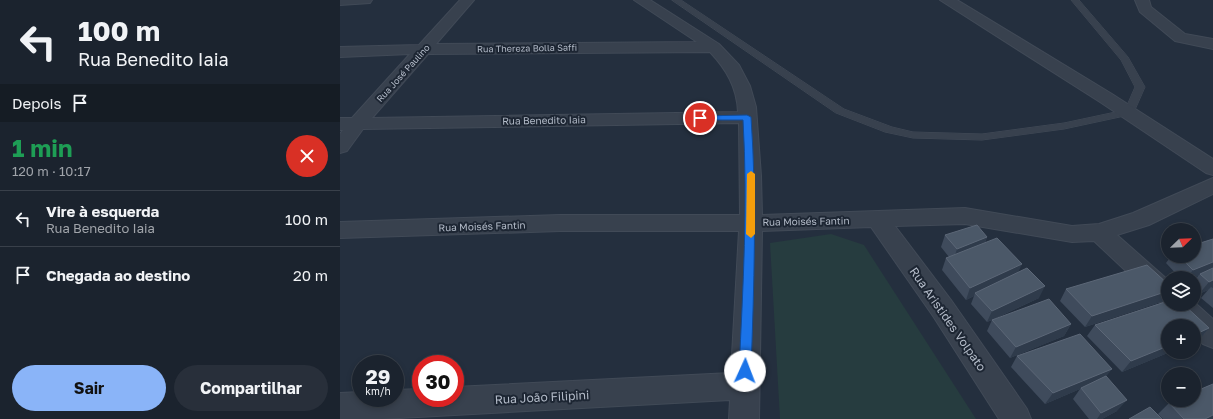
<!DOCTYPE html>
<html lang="pt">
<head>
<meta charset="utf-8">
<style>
  body { margin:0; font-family:"Golos Text",sans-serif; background:#282f3a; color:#f1f3f6; height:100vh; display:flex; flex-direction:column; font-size:15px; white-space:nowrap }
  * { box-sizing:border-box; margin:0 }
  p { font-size:13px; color:#a0a4aa }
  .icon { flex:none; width:22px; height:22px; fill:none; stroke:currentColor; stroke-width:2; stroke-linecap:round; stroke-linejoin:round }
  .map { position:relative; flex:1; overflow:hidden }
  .drawer { display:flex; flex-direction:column; background:#1b232e; width:340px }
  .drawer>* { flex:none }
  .hud { background:#1b232e; color:#f1f3f6; overflow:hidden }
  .needle { width:26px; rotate:67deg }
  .buttons { position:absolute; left:821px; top:223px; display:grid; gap:8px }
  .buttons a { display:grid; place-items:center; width:40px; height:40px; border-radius:50%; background:#1b232e; box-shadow:0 2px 6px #0003,0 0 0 1px #39404a; font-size:20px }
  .speed { position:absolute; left:12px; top:355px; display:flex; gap:8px; font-size:20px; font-weight:700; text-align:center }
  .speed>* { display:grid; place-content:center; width:52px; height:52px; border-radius:50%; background:#1b232e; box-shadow:0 2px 6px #0003,0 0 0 1px #39404a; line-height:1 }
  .speed small { font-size:10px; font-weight:400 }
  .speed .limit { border:6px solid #d22; background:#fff; color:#111 }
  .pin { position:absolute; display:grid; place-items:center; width:34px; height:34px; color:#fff; margin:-17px; border:2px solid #fff; border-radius:50%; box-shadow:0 1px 4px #0007 }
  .me { position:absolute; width:44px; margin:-22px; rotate:2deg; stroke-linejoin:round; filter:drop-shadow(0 0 3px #0008) }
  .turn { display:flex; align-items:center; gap:14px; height:84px; padding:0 12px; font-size:18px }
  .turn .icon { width:52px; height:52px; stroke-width:2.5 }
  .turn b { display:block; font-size:28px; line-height:34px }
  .then { display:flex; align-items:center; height:38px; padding:0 12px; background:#0003; gap:8px; font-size:15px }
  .round { display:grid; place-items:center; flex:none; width:42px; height:42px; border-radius:21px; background:#282f3a }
  .head { display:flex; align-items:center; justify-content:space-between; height:68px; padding:0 12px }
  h1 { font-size:24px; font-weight:700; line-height:30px; color:#1e9e55 }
  .action { display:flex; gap:8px; margin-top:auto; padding:8px 12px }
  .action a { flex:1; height:46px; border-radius:24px; background:#8ab4f8; color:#111; font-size:16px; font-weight:700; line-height:46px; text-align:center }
  .action a+a { background:#282f3a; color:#f1f3f6 }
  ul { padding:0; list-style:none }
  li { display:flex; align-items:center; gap:12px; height:56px; padding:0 12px; border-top:1px solid #39404a }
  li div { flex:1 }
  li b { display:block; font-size:15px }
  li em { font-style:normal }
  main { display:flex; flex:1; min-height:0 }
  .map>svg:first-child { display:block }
  .green { fill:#263c3f }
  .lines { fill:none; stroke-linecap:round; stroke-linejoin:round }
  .lane-casing { stroke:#414a57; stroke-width:1 }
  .street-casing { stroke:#414a57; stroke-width:2 }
  .lane { fill:#38414e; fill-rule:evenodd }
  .street { fill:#38414e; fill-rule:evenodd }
  .wall { fill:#3f4b5c }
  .shaded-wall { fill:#2f3b4b }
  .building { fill:#4b5868; stroke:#5c6777 }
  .route { fill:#1a73e8; stroke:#114b97 }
  .slow { fill:#f59e0b }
  .labels { text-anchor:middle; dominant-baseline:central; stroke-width:4; stroke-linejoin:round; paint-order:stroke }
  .far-street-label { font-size:9px; fill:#b4bcc9; stroke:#1d2633 }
  .street-label { font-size:10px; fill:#b4bcc9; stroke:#1d2633 }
  .near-street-label { font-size:12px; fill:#b4bcc9; stroke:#1d2633 }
</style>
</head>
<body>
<main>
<section class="drawer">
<div class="hud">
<div class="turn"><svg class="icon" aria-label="left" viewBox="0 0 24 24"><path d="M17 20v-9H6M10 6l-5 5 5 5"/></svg><div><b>100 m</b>Rua Benedito Iaia</div></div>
<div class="then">Depois<svg class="icon" aria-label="arrive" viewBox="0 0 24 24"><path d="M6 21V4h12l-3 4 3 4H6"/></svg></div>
</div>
<div class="head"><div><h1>1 min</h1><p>120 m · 10:17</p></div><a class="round" style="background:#d93025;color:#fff"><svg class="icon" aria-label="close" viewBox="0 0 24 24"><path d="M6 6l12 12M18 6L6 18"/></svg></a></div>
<ul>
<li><svg class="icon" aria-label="left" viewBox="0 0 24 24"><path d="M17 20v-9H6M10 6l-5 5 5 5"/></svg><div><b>Vire à esquerda</b><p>Rua Benedito Iaia</p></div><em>100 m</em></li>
<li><svg class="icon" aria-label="arrive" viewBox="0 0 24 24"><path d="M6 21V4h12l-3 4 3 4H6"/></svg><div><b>Chegada ao destino</b></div><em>20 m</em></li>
</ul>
<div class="action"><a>Sair</a><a>Compartilhar</a></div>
</section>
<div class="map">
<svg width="873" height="419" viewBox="0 0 873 419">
  <rect width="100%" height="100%" fill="#242f3e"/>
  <path class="green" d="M 491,234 L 524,245 L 636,419 L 440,419 L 430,243 Z"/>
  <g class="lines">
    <g class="lane-casing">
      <path id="lane" d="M 332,0 L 341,0 L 504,109 L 552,127 L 573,132 L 642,134 L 724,123 L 785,110 L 795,87 L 781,60 L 731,0 L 739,0 L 788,57 L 805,87 L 794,112 L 789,115 L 724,129 L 642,140 L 573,138 L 545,132 L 496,113 Z"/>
    </g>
    <g class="street-casing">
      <path id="street" d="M 0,0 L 32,0 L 30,3 L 0,5 Z
        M 120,0 L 134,0 L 96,44 L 357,42 L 294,0 L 310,0 L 379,44 L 399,65 L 410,86 L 416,107 L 421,176 L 422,215 L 625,208 L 732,226 L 759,224 L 793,213 L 873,178 L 873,194 L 809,225 L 777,235 L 828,280 L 828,304 L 832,304 L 828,305 L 819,302 L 754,241 L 732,242 L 625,224 L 555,226 L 611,300 L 687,409 L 691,419 L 659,419 L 593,316 L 531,227 L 422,231 L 419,419 L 389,419 L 390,400 L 41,419 L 0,419 L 0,393 L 21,392 L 21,398 L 55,398 L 55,390 L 81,389 L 81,398 L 115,398 L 115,387 L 391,373 L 399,231 L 220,231 L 0,238 L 0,222 L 220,215 L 400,215 L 399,123 L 23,129 L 7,151 L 0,153 L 0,134 L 3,130 L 0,130 L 0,118 L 12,118 L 70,54 L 0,57 L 0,47 L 79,45 ZM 370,52 C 386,69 397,87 398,112 L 32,118 L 88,54 Z
        M 600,0 L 617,0 L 772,94 L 873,159 L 873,175 L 866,173 L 760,102 Z
        M 795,0 L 809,0 L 811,7 L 845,34 L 873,39 L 873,49 L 835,41 L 800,12 Z
        M 854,302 L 873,319 L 873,348 L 863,344 L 854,335 L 854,326 L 845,326 L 836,318 L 832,310 L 835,304 L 854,304 Z"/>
    </g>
    <use href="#lane" class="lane"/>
    <use href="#street" class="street"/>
  </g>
  <path class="wall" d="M 605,235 L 647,237 L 645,243 L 678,272 L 699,298 L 654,319 L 731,324 L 724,336 L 670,358 L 647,331 L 652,320 L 647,322 L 631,304 L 634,296 L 626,300 L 602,270 L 606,258 L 609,257 L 601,247 Z
    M 873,239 L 873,308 L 861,298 L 868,290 L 859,294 L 854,289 L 854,281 L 858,276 L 853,278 L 840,278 L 826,263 L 831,256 L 854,256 Z
    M 828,284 L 828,295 L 824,301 L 745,327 L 720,301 L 726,289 Z
    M 755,325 L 869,328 L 859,340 L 828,352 L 830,352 L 782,372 L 747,336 Z
    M 677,356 L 772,369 L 765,377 L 777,411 L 762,419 L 749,419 L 733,399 L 740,389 L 705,404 L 671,367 Z
    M 829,403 L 873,419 L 823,419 L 818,414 Z"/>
  <path class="shaded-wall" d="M 647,237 L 643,248 L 613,261 L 617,249 Z
    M 873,262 L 873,270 L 860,274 L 858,276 L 853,278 L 847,278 L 853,270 Z
    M 682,264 L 677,275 L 635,293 L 634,296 L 626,300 L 630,288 Z
    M 873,280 L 873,288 L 871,287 L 868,290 L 859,294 L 869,282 Z
    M 705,286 L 699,298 L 647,322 L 652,311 Z
    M 828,291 L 828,295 L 824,301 L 745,327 L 752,316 Z
    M 731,324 L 724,336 L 670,358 L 676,347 Z
    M 869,328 L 859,340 L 854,342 L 854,335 Z
    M 828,346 L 828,352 L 830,352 L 782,372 L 791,361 Z
    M 772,369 L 763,380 L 741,388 L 740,389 L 705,404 L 713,393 Z
    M 787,400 L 777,411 L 762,419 L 757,419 L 761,413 Z
    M 873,415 L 873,419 L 865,419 Z"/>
  <path class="building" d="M 637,225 L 647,237 L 617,249 L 605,235 Z
    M 657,238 L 682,264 L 630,288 L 606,258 Z
    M 873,239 L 873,262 L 853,270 L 839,256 L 854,256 L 854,245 Z
    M 807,265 L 828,284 L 828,291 L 752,316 L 726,289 Z
    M 687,268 L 705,286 L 652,311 L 635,293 Z
    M 873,268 L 873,280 L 869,282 L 860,274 Z
    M 709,299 L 731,324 L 676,347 L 652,320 Z
    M 828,301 L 828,304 L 843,304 L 869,328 L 854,335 L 854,326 L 828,326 L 828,346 L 791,361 L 755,325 Z
    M 740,334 L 772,369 L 713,393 L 677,356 Z
    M 766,376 L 787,400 L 761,413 L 741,388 Z
    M 873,384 L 873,415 L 865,419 L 844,419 L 829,403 L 836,400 L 854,400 L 854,392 Z
    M 810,407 L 822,419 L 789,419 Z"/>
  <path class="route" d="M 407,115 L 411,117 C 417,203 414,285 411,371 L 409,375 L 405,377 L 401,375 L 399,371 C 403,287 408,204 403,120 L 360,120 L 357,118 L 360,116 Z"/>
  <path class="slow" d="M 411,171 L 415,174 L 415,234 L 411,238 L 406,234 L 407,174 Z"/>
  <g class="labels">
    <g class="far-street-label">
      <text transform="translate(187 48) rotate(-1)">Rua Thereza Bolla Saffi</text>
      <text transform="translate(63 73) rotate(-48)">Rua José Paulino</text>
    </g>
    <g class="street-label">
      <text transform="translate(204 120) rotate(-1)">Rua Benedito Iaia</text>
      <text transform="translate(466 221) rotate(-1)">Rua Moisés Fantin</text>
      <text transform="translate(142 226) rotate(-2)">Rua Moisés Fantin</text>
    </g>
    <g class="near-street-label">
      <text transform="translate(608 319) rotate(55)">Rua Aristides Volpato</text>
      <text transform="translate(202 397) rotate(-3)">Rua João Filipini</text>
    </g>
  </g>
</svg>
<div class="buttons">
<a><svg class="needle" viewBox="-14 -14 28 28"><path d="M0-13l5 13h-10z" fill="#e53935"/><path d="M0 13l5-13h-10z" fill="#a0a4aa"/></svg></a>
<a><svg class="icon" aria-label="layers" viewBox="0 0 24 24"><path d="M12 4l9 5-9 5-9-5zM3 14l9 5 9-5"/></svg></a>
<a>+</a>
<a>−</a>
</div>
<div class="speed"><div>29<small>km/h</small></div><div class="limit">30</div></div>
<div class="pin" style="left:360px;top:118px;background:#d93025"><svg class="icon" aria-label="arrive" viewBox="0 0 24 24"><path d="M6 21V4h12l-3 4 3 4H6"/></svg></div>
<svg class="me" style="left:405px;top:371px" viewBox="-20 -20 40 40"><circle r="19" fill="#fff"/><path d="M0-13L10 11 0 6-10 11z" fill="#1a73e8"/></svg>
</div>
</main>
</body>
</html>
